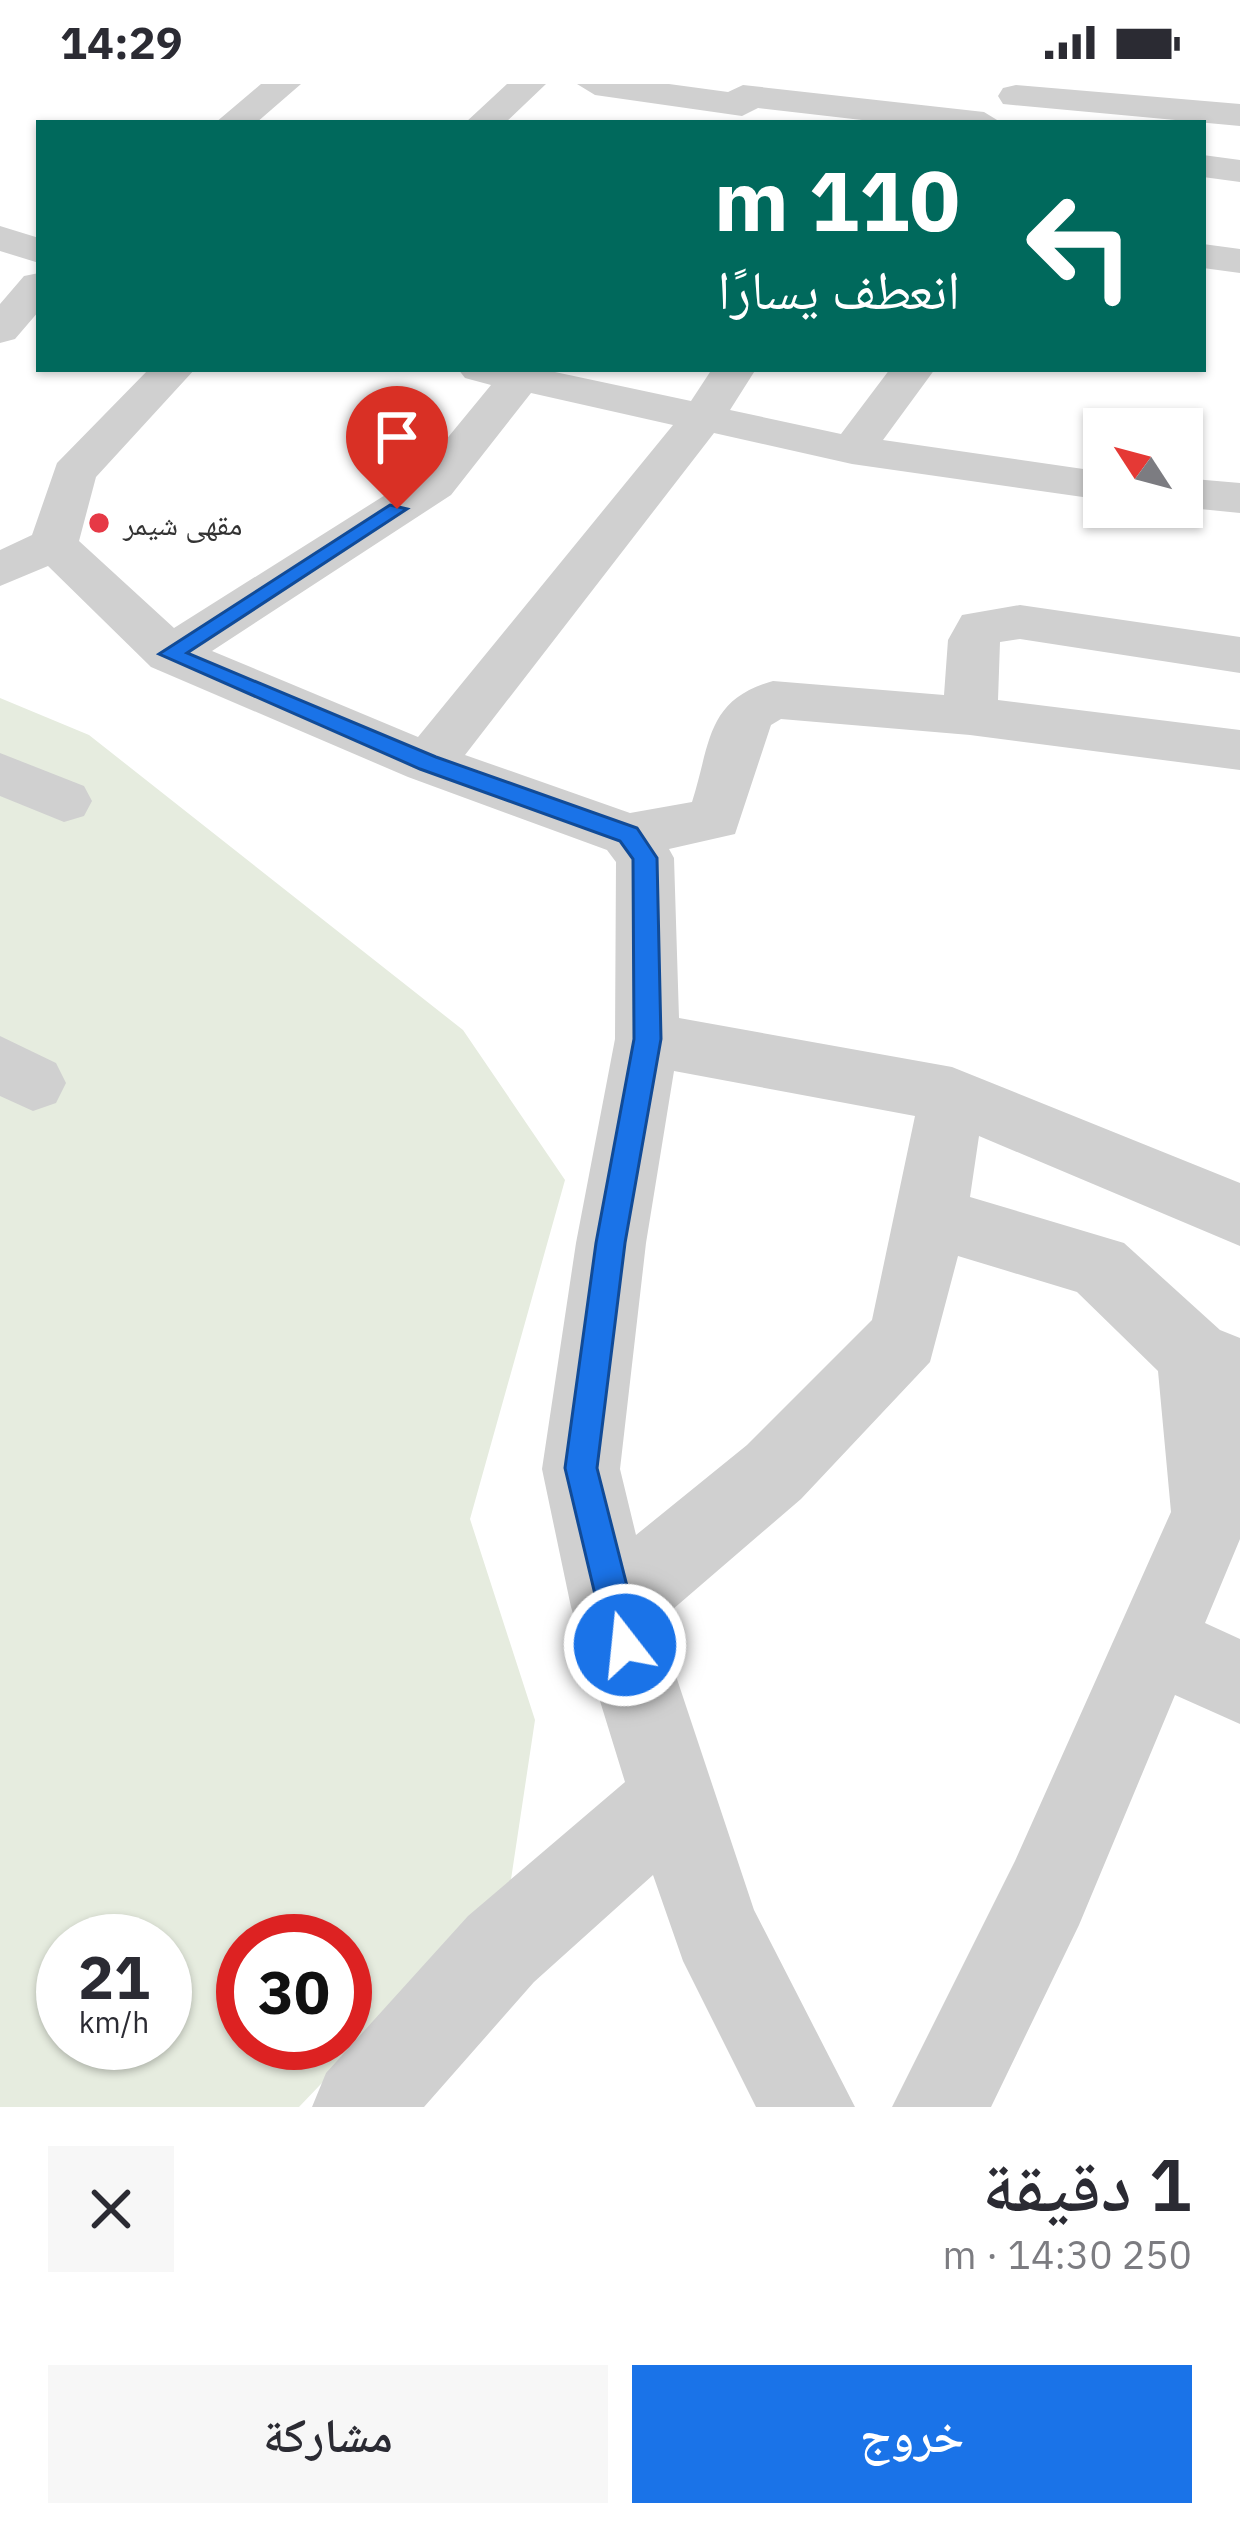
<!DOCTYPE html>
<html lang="ar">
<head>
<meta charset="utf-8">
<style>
  body { margin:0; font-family:"IBM Plex Sans","Noto Naskh Arabic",sans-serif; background:#f7f7f7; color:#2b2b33; direction:rtl; height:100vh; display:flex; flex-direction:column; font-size:45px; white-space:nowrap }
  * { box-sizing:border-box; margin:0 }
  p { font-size:39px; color:#7c7c81 }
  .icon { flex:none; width:66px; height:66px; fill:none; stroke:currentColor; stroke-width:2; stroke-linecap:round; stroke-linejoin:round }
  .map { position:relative; height:2023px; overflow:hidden; direction:ltr }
  .panel { display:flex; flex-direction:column; background:#fff; flex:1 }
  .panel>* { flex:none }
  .top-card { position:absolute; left:36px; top:36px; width:1170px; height:252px; border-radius:0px; box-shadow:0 3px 9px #0004; direction:rtl; background:#00695c; color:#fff; overflow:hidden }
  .needle { width:78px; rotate:306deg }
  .tools { position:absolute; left:1083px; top:324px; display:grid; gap:24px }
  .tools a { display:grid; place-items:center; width:120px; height:120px; border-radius:0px; background:#fff; box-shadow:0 3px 9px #0004; font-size:60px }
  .speed { position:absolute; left:36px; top:1830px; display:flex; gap:24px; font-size:60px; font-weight:700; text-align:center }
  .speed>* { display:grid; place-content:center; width:156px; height:156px; border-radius:50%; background:#fff; box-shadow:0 3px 9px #0004; line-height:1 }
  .speed small { font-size:30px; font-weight:400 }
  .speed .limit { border:18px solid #d22; background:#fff; color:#111 }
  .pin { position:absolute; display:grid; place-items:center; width:102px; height:102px; color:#fff; margin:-123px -51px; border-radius:50% 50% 50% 0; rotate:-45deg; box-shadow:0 0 12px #0007 }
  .pin .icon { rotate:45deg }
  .me { position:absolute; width:132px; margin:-66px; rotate:344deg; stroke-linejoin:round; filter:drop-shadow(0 0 9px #0008) }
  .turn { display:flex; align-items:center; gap:42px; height:252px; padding:0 48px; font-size:54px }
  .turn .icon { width:156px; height:156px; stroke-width:2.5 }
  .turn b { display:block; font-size:84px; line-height:102px }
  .round { display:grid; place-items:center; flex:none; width:126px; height:126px; border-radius:0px; background:#f7f7f7 }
  .summary { display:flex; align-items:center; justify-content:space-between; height:204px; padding:0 48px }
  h1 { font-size:72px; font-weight:600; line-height:90px }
  .action { display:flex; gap:24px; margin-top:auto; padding:24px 48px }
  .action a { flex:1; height:138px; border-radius:0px; background:#1a73e8; color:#fff; font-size:48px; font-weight:600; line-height:138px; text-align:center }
  .action a+a { background:#f7f7f7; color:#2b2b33 }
  .status { display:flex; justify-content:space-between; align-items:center; height:84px; padding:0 60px; background:#fff; direction:ltr }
  .status svg { height:33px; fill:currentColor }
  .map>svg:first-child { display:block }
  .green { fill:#e6ecdf; fill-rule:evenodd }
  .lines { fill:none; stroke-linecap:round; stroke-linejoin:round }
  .minor { fill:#d0d0d0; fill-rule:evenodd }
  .route { fill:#1a73e8; stroke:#114b97; stroke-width:3 }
  .poi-dot { fill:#e63946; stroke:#fff; stroke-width:4.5 }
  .labels { text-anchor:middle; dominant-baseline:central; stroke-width:12; stroke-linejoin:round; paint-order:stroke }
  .far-poi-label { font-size:30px; fill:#333; stroke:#fff; text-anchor:start }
</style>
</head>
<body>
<div class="status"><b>14:29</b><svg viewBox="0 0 49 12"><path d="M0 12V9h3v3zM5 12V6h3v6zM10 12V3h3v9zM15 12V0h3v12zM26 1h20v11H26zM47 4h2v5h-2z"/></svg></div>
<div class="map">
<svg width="1240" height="2023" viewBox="0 0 1240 2023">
  <rect width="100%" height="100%" fill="#fff"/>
  <path class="green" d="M 0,614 L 89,651 L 463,946 L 565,1096 L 470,1435 L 535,1636 L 510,1802 L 299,2023 L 0,2023 ZM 63,1857 L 165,1857 L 165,1959 L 63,1959 ZM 243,1857 L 345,1857 L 345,1959 L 243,1959 Z"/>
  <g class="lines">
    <path class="minor" d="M 261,0 L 301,0 L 256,39 L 215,39 Z
      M 507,0 L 546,0 L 505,39 L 465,39 Z
      M 577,0 L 669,0 L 728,8 L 743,1 L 984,28 L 1002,39 L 888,39 L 758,24 L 742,32 L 595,11 Z
      M 1016,1 L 1240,20 L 1240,42 L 1003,20 L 998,12 L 1003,4 Z
      M 1203,71 L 1240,76 L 1240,98 L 1203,93 Z
      M 0,142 L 39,154 L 39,179 L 0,167 Z
      M 1203,160 L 1240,165 L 1240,189 L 1203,184 Z
      M 39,189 L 39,227 L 15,255 L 0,259 L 0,220 L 24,192 Z
      M 149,285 L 195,285 L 96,393 L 79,457 L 174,544 L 417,391 L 491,301 L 465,294 L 458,285 L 541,285 L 691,317 L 712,285 L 756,285 L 730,326 L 841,350 L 890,285 L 935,285 L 883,356 L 1104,388 L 1104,416 L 852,380 L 714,349 L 465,671 L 630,729 L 692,718 C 711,658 706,616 773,597 L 944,611 L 948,556 L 962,531 L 1020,521 L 1240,553 L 1240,589 L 1020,555 L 1000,558 L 998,616 L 1240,646 L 1240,686 L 970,651 L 781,635 L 771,641 L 735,750 L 669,765 L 674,774 L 679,934 L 952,983 L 1240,1099 L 1240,1162 L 979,1052 L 970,1113 L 1124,1159 L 1220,1246 L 1240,1254 L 1240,1455 L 1205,1539 L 1240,1555 L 1240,1640 L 1175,1611 L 1079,1841 L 991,2023 L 892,2023 L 1015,1777 L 1171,1428 L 1158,1287 L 1077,1208 L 958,1172 L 930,1278 L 801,1415 L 658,1538 L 754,1826 L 855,2023 L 756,2023 L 683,1877 L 653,1791 L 534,1898 L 424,2023 L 312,2023 L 326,1989 L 468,1832 L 625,1698 L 571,1523 L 542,1385 L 576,1159 L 615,955 L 616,778 L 607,766 L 408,693 L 151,583 L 48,482 L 0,502 L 0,466 L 32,451 L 57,379 ZM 531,309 L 673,341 L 418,653 L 212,567 L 451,411 ZM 674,987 L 915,1032 L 872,1236 L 747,1361 L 636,1451 L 620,1385 L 646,1159 Z
      M 1182,394 L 1240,399 L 1240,429 L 1180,423 Z
      M 0,669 L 84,702 L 92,717 L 84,732 L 64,738 L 0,712 Z
      M 0,952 L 56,979 L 66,999 L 56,1019 L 33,1027 L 0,1012 Z"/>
  </g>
  <path class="route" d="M 390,421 L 407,425 L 187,569 L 436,673 L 637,744 L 657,774 L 661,955 L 625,1159 L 597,1384 L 642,1561 L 637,1573 L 625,1578 L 612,1573 L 607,1561 L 565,1384 L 596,1159 L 634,955 L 633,775 L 620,757 L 420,685 L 159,570 Z"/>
  <circle class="poi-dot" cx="99" cy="439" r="12"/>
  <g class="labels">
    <g class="far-poi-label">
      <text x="123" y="439">مقهى شيمر</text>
    </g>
  </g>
</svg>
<div class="tools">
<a><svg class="needle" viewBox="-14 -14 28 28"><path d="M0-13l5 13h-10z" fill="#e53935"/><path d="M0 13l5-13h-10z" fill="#7c7c81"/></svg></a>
</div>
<div class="speed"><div>21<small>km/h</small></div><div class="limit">30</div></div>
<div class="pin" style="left:397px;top:425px;background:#d93025"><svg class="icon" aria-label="arrive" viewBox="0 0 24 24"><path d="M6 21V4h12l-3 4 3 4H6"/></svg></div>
<svg class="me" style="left:625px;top:1561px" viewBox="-20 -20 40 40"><circle r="17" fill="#1a73e8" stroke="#fff" stroke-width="3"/><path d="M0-11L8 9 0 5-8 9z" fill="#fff"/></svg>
<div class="top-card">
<div class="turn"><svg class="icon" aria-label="left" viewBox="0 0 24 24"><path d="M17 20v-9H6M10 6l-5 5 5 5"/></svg><div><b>110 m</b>انعطف يسارًا</div></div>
</div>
</div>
<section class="panel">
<div class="summary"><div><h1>1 دقيقة</h1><p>250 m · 14:30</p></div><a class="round"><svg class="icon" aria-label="close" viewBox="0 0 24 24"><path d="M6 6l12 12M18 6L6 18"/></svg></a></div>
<div class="action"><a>خروج</a><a>مشاركة</a></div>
</section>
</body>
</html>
